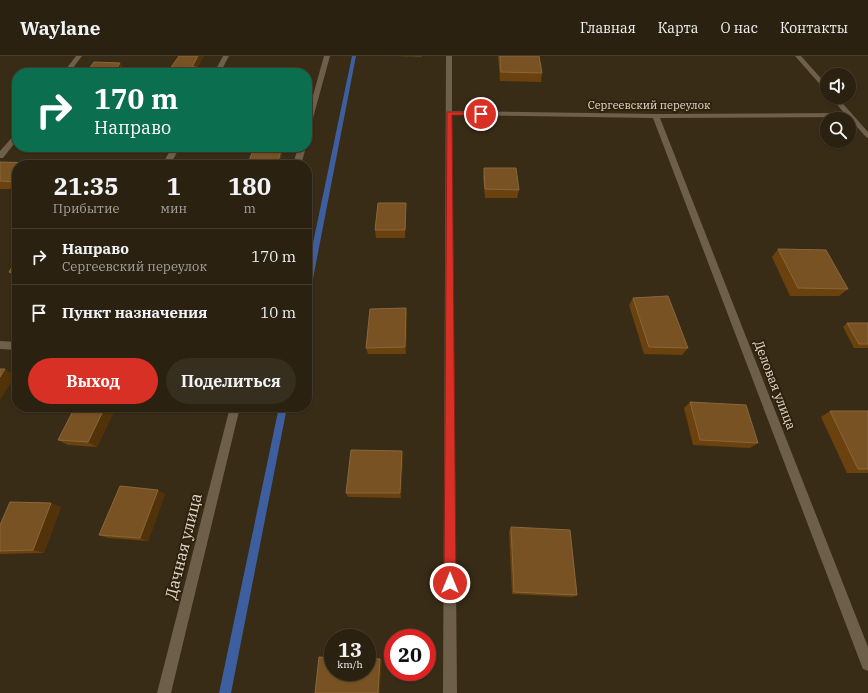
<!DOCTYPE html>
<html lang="ru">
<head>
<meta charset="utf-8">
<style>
  body { margin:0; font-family:"IBM Plex Serif",serif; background:#362e1f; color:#f1f3f6; height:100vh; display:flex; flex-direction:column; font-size:15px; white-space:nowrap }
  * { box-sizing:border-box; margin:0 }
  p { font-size:13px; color:#a5a39f }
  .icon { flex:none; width:22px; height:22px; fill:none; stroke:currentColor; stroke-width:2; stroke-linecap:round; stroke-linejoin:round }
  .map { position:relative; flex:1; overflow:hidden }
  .side { position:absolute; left:12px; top:104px; width:300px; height:252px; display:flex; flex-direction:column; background:#2a2111; border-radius:16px; box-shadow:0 1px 3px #0004,0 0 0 1px #463e31 }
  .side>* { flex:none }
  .hud { position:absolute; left:12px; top:12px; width:300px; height:84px; border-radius:16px; box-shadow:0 1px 3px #0004,0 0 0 1px #463e31; background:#0b6e4f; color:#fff; overflow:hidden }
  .controls { position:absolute; left:820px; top:12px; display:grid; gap:8px }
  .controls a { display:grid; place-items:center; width:36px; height:36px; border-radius:50%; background:#2a2111; box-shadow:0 1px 3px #0004,0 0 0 1px #463e31; font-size:20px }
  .speed { position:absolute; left:324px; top:573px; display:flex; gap:8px; font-size:20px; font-weight:700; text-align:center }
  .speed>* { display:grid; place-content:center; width:52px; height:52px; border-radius:50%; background:#2a2111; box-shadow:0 1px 3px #0004,0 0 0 1px #463e31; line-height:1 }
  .speed small { font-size:10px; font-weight:400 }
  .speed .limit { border:6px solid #d22; background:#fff; color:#111 }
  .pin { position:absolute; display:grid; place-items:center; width:34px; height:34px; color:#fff; margin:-17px; border:2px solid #fff; border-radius:50%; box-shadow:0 1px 4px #0007 }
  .me { position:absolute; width:44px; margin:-22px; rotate:0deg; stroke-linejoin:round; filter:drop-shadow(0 0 3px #0008) }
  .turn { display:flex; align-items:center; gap:14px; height:84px; padding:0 16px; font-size:18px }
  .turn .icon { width:52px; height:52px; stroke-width:2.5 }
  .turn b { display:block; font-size:28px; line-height:34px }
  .eta { display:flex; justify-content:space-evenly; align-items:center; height:68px; text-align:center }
  .eta b { font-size:24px; font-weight:700; line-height:28px }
  .cta { display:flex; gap:8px; margin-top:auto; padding:8px 16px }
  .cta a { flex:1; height:46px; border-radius:24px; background:#d93025; color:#fff; font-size:16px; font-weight:700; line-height:46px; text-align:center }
  .cta a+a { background:#362e1f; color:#f1f3f6 }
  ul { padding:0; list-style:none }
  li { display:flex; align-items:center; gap:12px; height:56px; padding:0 16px; border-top:1px solid #463e31 }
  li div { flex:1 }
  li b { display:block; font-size:15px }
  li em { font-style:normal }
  header { display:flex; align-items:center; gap:24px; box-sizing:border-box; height:56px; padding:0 20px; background:#2a2111; border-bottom:1px solid #463e31 }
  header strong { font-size:19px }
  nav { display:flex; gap:22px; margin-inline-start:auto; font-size:14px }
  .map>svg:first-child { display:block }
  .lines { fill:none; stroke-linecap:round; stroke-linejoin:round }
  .stream { fill:#3e5f9f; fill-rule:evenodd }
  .minor { fill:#6d5f49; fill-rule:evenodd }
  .wall { fill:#6b410e }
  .shaded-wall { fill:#513209 }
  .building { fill:#785223; stroke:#88673d }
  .route { fill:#d93025; stroke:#8d1f18 }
  .labels { text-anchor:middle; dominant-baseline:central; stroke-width:4; stroke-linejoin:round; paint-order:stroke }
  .far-street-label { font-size:11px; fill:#e1d8cc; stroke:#2e220d }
  .street-label { font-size:13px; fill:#e1d8cc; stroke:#2e220d }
  .near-street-label { font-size:16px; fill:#e1d8cc; stroke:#2e220d }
</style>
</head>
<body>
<header>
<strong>Waylane</strong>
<nav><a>Главная</a><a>Карта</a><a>О нас</a><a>Контакты</a></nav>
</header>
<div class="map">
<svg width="868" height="637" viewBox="0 0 868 637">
  <rect width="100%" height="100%" fill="#382c17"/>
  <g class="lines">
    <path class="stream" d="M 352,0 L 356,0 L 311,233 L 307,236 L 307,216 Z
      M 279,351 L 287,351 L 231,637 L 219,637 Z"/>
    <path class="minor" d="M 76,0 L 82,0 L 69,17 L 63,17 Z
      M 223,0 L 229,0 L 220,17 L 214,17 Z
      M 324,0 L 330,0 L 310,73 L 307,75 L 307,61 Z
      M 446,0 L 452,0 L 452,55 L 656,58 L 844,57 L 831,41 L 837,41 L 868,76 L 868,82 L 866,81 L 848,61 L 660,62 L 868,591 L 868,615 L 863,613 L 861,608 L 653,62 L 452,59 L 457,637 L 443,637 Z
      M 795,0 L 801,0 L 827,29 L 827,35 L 825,34 Z
      M 17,77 L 17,84 L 3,102 L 0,102 L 0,95 L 15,78 Z
      M 172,91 L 180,91 L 170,109 L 162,109 Z
      M 298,91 L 306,91 L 301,109 L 293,109 Z
      M 0,285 L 17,286 L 17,294 L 0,293 Z
      M 230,351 L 240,351 L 171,637 L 157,637 Z"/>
  </g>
  <path class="wall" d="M 396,0 L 422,0 L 422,1 Z
    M 498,0 L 539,0 L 542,17 L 541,26 L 500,25 Z
    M 0,106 L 17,109 L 17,133 L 0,133 Z
    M 484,112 L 519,134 L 517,142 L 485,142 L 483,121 Z
    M 406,156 L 405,182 L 376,182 L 375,174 Z
    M 778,193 L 848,233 L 839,240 L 790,240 L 772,201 Z
    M 17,203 L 17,224 L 9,216 Z
    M 633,242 L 688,292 L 682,299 L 644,298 L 629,249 Z
    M 406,252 L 407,260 L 406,298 L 368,298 L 366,292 Z
    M 847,267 L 868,267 L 868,292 L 854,292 L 843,271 Z
    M 690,346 L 758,387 L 750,392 L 693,389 L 684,352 Z
    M 75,351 L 116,351 L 97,391 L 68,389 L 58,384 Z
    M 830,355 L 868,355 L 868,417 L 847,417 L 821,361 Z
    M 403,400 L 401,442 L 348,441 L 346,437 Z
    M 165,438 L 148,485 L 108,482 L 99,479 Z
    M 61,451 L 44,497 L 0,498 L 0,469 Z
    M 511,471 L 577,539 L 573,541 L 512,538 L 509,475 Z"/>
  <path class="shaded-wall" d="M 198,0 L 204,0 L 197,13 L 199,17 L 193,17 L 192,11 Z
    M 120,7 L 124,13 L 121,17 L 114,17 Z
    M 282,91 L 284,91 L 284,93 L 279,109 L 277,109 Z
    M 406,252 L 407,260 L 406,298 L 405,291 Z
    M 5,313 L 15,320 L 0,344 L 0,321 Z
    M 105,351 L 116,351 L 97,391 L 88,386 Z
    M 402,395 L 403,400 L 401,442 L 400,437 Z
    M 158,434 L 165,438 L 148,485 L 140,482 Z
    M 51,447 L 61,451 L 44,497 L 33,494 Z
    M 380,603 L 382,603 L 380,637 L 378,637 Z"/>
  <path class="building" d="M 179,0 L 198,0 L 192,11 L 196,11 L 193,17 L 167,17 Z
    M 500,0 L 539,0 L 542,17 L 501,16 Z
    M 94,6 L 120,7 L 114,17 L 86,17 Z
    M 254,91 L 282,91 L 277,109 L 264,109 L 248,108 Z
    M 0,106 L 109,109 L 17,109 L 17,126 L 0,125 Z
    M 223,106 L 264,109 L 222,109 Z
    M 484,112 L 516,112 L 519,134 L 485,133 Z
    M 378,147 L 406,147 L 405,174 L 375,174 Z
    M 778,193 L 826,194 L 848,233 L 798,232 Z
    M 17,203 L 17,219 L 9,216 Z
    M 668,240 L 688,292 L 649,291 L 633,242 Z
    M 406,252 L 405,291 L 366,292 L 370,253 Z
    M 847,267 L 868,267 L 868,288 L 859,288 Z
    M 0,313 L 5,313 L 0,321 Z
    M 690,346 L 746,349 L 758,387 L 700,384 Z
    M 75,351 L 105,351 L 88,386 L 58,384 Z
    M 830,355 L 868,355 L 868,413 L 858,413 Z
    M 351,394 L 402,395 L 400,437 L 346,437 Z
    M 120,430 L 158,434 L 140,482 L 99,479 Z
    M 10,446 L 51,447 L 33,494 L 0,495 L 0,469 Z
    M 511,471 L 570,474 L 577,539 L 514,536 Z
    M 319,601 L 333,602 L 333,616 L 367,616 L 367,602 L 380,603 L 378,637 L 315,637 Z"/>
  <path class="route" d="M 447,56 L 481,56 L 484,58 L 481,59 L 452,59 L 456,527 L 454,531 L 450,533 L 446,531 L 444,527 Z"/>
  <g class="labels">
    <g class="far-street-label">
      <text x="649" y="49">Сергеевский переулок</text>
    </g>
    <g class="street-label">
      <text transform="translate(775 329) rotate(69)">Деловая улица</text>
    </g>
    <g class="near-street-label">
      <text transform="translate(183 490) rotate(-76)">Дачная улица</text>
    </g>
  </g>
</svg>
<div class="controls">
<a><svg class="icon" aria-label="sound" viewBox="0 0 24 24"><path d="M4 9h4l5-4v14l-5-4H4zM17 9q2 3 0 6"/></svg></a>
<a><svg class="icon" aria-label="search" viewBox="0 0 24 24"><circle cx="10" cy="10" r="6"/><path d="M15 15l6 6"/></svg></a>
</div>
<div class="speed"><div>13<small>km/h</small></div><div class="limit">20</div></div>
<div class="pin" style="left:481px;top:58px;background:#d93025"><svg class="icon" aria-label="arrive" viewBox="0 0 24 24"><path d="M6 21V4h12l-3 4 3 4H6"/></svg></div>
<svg class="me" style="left:450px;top:527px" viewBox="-20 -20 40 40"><circle r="17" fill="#d93025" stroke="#fff" stroke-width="3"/><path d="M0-11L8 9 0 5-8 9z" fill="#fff"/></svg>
<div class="hud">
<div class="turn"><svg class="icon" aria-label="right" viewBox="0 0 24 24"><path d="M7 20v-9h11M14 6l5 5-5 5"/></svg><div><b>170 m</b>Направо</div></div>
</div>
<section class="side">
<div class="eta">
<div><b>21:35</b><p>Прибытие</p></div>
<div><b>1</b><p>мин</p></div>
<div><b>180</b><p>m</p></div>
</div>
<ul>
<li><svg class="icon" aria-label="right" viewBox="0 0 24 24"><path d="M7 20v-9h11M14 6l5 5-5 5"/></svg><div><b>Направо</b><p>Сергеевский переулок</p></div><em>170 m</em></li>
<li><svg class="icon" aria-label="arrive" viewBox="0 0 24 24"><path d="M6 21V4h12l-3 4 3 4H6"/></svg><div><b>Пункт назначения</b></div><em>10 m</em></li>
</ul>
<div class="cta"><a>Выход</a><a>Поделиться</a></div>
</section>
</div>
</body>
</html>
